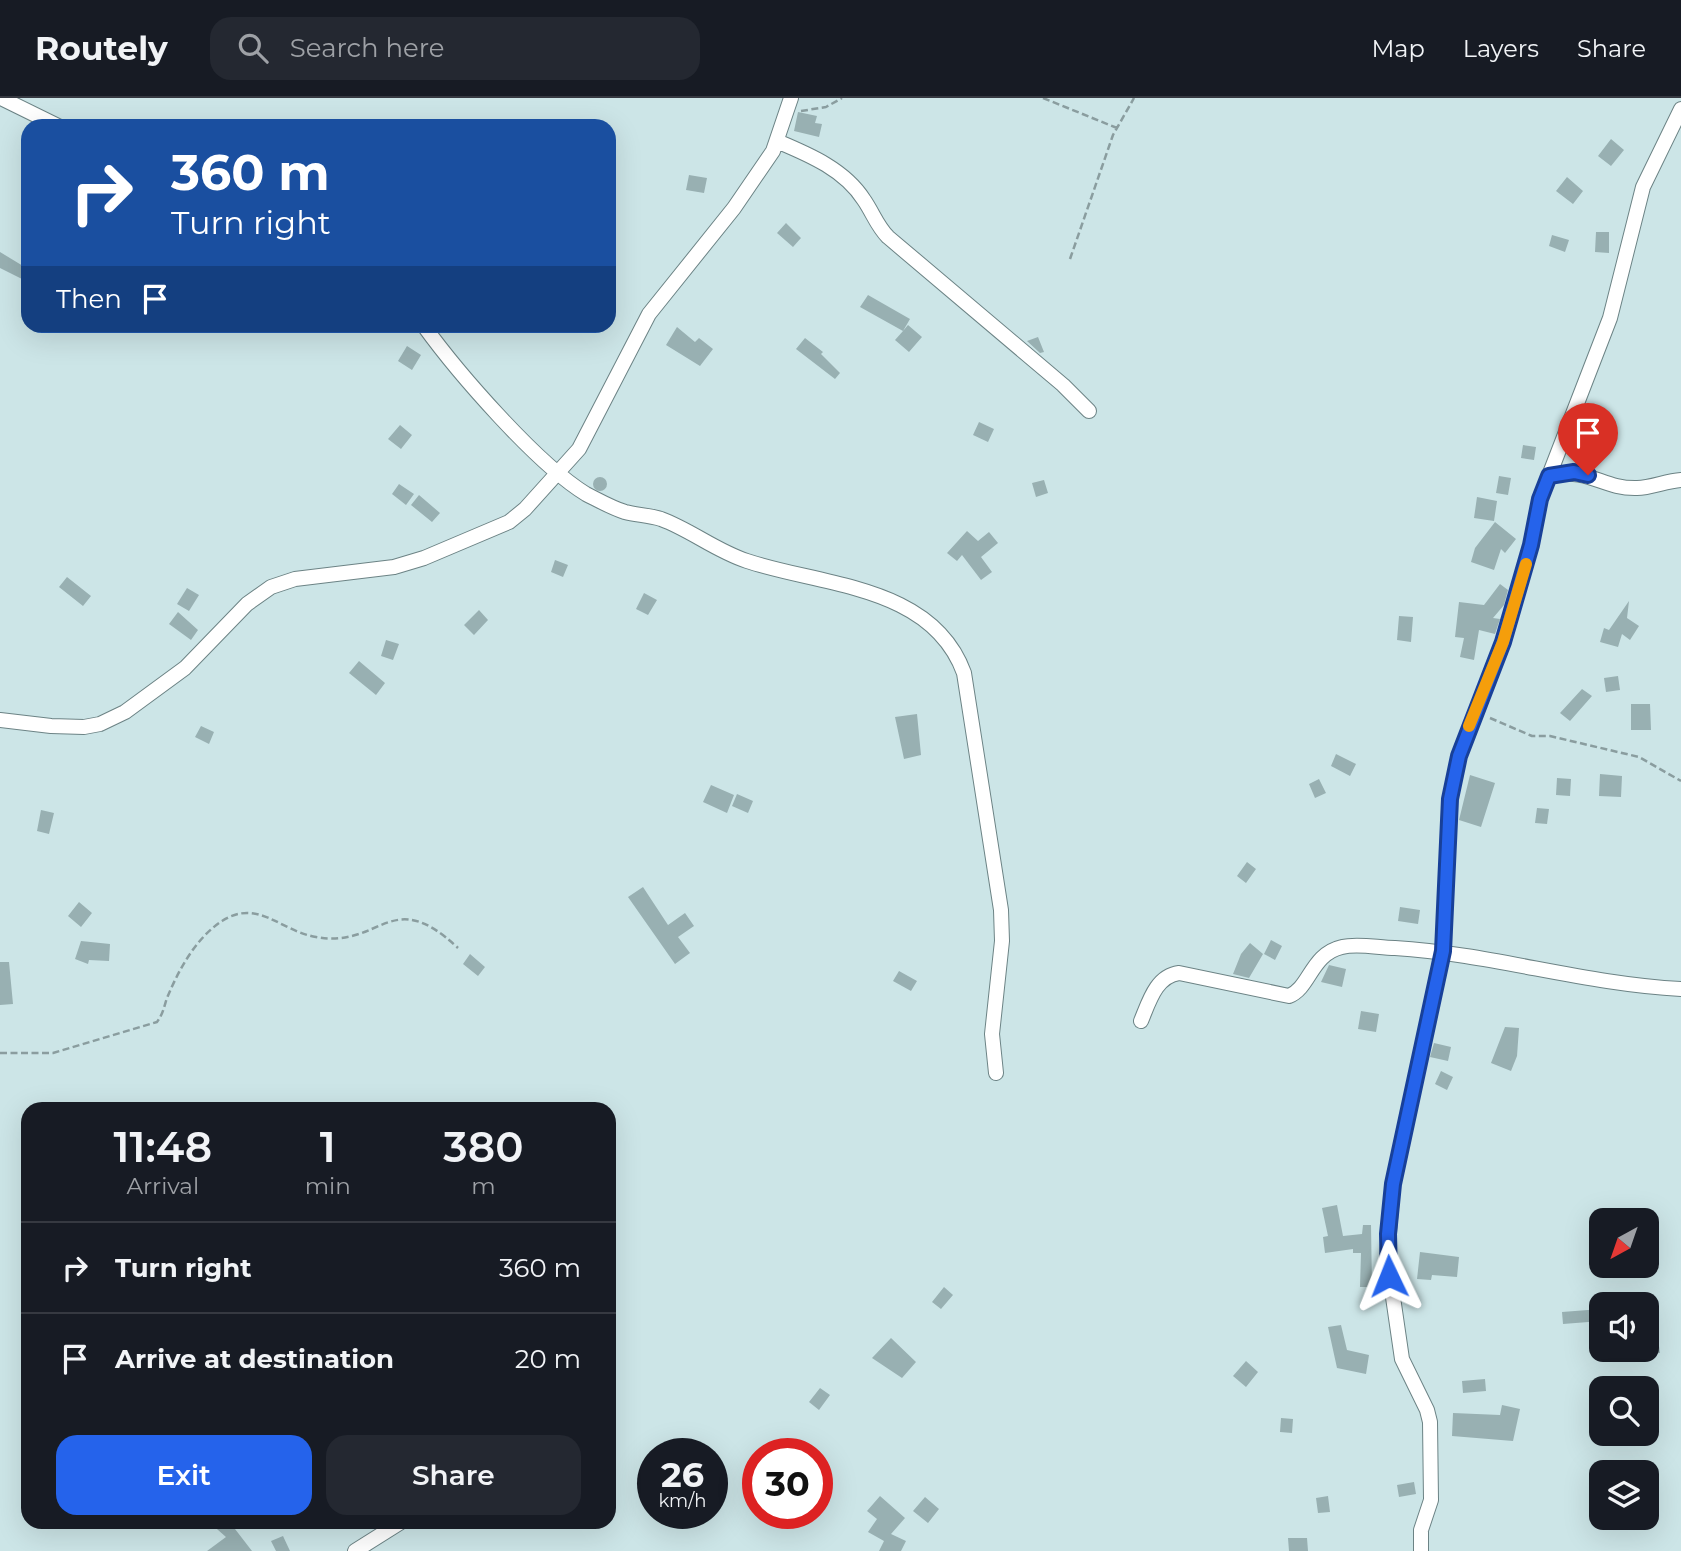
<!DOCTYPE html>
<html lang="en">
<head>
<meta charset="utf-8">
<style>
  body { margin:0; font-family:Montserrat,sans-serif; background:#242831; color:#f1f3f6; height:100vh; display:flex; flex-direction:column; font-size:26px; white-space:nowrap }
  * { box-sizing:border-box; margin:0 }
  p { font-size:23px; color:#9ea1a6 }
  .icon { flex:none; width:38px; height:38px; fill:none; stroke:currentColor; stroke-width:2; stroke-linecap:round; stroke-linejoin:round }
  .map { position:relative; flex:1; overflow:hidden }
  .details { position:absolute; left:21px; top:1004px; width:595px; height:427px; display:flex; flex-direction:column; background:#171b24; border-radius:21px; box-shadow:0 7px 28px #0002 }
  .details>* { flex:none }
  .banner { position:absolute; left:21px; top:21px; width:595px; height:214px; border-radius:21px; box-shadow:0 7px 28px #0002; background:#1a4fa0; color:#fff; overflow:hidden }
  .needle { width:46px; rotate:220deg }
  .tools { position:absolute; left:1589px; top:1110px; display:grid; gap:14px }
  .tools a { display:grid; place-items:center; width:70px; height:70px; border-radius:14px; background:#171b24; box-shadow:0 7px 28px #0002; font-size:35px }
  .speed { position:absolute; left:637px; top:1340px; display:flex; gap:14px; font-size:35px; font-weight:700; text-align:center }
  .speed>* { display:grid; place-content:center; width:91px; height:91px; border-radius:50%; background:#171b24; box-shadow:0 7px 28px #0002; line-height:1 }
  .speed small { font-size:18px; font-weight:400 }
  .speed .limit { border:10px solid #d22; background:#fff; color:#111 }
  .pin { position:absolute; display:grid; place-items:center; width:60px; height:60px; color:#fff; margin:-72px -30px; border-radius:50% 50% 50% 0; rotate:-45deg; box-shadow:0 0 7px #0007 }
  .pin .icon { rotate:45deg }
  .me { position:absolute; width:77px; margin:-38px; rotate:358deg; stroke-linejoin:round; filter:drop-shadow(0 0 5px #0008) }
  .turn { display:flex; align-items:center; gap:24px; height:147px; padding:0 35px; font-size:32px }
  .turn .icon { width:91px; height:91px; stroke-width:2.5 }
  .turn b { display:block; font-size:49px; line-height:60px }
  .then { display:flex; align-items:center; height:66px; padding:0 35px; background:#0003; gap:14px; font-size:26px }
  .eta { display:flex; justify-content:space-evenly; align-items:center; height:119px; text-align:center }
  .eta b { font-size:42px; font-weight:600; line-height:49px }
  .button { display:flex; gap:14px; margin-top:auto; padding:14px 35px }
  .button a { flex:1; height:80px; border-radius:21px; background:#2563eb; color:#fff; font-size:28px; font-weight:600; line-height:80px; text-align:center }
  .button a+a { background:#242831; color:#f1f3f6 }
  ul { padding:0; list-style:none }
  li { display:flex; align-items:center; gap:21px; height:91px; padding:0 35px; border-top:2px solid #363941 }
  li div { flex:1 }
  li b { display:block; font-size:26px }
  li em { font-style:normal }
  header { display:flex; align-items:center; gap:42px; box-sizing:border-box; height:98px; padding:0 35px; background:#171b24; border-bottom:2px solid #363941 }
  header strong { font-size:33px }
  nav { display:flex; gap:38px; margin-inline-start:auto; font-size:24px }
  .search { width:490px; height:63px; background:#242831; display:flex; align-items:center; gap:18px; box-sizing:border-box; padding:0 24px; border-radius:21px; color:#9ea1a6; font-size:26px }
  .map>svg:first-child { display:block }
  .building { fill:#98b0b2 }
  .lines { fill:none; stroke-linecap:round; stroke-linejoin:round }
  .minor-casing { stroke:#6c8385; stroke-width:16 }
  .path { stroke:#8a9d9f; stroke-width:2.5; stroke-dasharray:7 3.5; stroke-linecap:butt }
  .minor { stroke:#fff; stroke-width:14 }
  .route-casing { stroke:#184099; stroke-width:18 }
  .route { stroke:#2563eb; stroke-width:12 }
  .slow { stroke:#f59e0b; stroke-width:12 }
</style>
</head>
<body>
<header>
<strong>Routely</strong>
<div class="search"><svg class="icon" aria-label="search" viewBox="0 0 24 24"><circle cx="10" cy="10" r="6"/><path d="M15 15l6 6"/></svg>Search here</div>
<nav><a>Map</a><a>Layers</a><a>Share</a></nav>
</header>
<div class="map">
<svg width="1681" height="1453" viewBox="0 0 1681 1453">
  <rect width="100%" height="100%" fill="#cce5e7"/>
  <path class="building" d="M 798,14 L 817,18 L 815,25 L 822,26 L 819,39 L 794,33 Z
    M 1611,41 L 1624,52 L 1611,68 L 1598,58 Z
    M 689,77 L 707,80 L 704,95 L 686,92 Z
    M 1567,79 L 1583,93 L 1573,106 L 1556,93 Z
    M 786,125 L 801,140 L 793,149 L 777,135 Z
    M 1596,134 L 1609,134 L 1609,155 L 1595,154 Z
    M 1552,137 L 1569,142 L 1565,154 L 1549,148 Z
    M 0,154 L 28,171 L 28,184 L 0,170 Z
    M 868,197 L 910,221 L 903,233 L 908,227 L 922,239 L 909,254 L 895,242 L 903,233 L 860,209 Z
    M 677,229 L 695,244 L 699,240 L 713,251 L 700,268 L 666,247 Z
    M 1038,239 L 1044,254 L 1040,255 L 1027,243 Z
    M 805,240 L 823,254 L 821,256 L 840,275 L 835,281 L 796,251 Z
    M 407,248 L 421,257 L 412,272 L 398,263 Z
    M 979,324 L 994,331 L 988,344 L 973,337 Z
    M 400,327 L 412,337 L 401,351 L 388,341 Z
    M 1523,347 L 1536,349 L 1534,362 L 1521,360 Z
    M 1499,378 L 1511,380 L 1508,397 L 1496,395 Z
    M593 386a7 7 0 1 1 14 0a7 7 0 1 1-14 0Z
    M 1044,382 L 1048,395 L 1036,399 L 1032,385 Z
    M 399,386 L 414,396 L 406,407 L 392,396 Z
    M 419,397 L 440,415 L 432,424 L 411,407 Z
    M 1477,399 L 1497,403 L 1494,423 L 1474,420 Z
    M 1495,424 L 1516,441 L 1505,455 L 1501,451 L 1494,472 L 1471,464 L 1475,450 Z
    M 967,433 L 978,443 L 989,434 L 998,445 L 981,459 L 992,474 L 981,482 L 962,457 L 957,463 L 947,455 Z
    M 555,462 L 568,467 L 563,479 L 551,474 Z
    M 67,479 L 91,498 L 83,508 L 59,489 Z
    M 1500,486 L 1508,492 L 1504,507 L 1493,520 L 1500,521 L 1495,536 L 1479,532 L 1474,562 L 1460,559 L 1464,540 L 1455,539 L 1459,504 L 1484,507 Z
    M 187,490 L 199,497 L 189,513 L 177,506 Z
    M 644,495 L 657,502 L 648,517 L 636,511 Z
    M 1629,503 L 1627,520 L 1639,528 L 1630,542 L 1622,536 L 1618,549 L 1600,544 L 1604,530 L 1609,532 Z
    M 479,512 L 488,522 L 474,537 L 464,527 Z
    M 178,514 L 198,532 L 191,542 L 169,526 Z
    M 1399,518 L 1413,519 L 1411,544 L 1397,542 Z
    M 386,542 L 399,546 L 393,562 L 381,558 Z
    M 359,563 L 385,585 L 376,597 L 349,575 Z
    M 1618,578 L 1620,592 L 1606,594 L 1604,580 Z
    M 1582,591 L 1592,598 L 1570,623 L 1560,615 Z
    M 1631,606 L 1650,606 L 1651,632 L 1631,632 Z
    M 917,616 L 921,657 L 904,661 L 895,619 Z
    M 201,628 L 214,634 L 209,646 L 195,639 Z
    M 1336,656 L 1356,666 L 1350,678 L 1331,668 Z
    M 1600,676 L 1622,678 L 1621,699 L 1599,698 Z
    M 1470,677 L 1495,685 L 1481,729 L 1459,722 Z
    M 1557,680 L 1571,681 L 1570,698 L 1556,697 Z
    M 1319,681 L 1326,695 L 1315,700 L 1309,686 Z
    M 711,687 L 734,697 L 727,715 L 703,704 Z
    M 737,696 L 753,703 L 748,715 L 732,708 Z
    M 1537,710 L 1549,711 L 1547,726 L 1535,725 Z
    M 41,712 L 54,715 L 49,736 L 37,733 Z
    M 1247,764 L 1256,771 L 1246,785 L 1237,778 Z
    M 643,789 L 668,827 L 685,815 L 694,828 L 678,839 L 690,855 L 675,866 L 628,799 Z
    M 79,804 L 92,815 L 81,829 L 68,818 Z
    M 1400,809 L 1420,812 L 1418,826 L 1398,823 Z
    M 1271,842 L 1282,848 L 1275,862 L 1264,856 Z
    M 81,843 L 110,846 L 109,863 L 89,862 L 88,866 L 75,861 Z
    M 1250,845 L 1263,856 L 1249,880 L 1233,876 L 1241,856 Z
    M 470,856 L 485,869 L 478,878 L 463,866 Z
    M 0,864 L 9,864 L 13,906 L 0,907 Z
    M 1329,867 L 1346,871 L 1342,889 L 1321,884 Z
    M 899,873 L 917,883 L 911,893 L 893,883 Z
    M 1361,913 L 1379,916 L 1376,934 L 1358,931 Z
    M 1505,929 L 1519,930 L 1517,958 L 1511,973 L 1491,965 Z
    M 1434,945 L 1451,949 L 1448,963 L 1430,959 Z
    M 1441,973 L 1453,979 L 1447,992 L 1435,986 Z
    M 1337,1107 L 1343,1138 L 1362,1136 L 1363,1127 L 1371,1127 L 1372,1189 L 1360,1189 L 1361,1155 L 1353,1155 L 1353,1151 L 1325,1155 L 1323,1139 L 1328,1138 L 1322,1110 Z
    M 1420,1154 L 1459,1159 L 1457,1179 L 1432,1177 L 1431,1182 L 1417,1181 Z
    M 944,1189 L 953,1197 L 941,1211 L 932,1204 Z
    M 1601,1211 L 1601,1223 L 1563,1226 L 1562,1214 Z
    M 1341,1227 L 1347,1252 L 1369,1257 L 1366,1276 L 1337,1270 L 1328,1229 Z
    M 891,1240 L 916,1264 L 902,1280 L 872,1260 Z
    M 1658,1241 L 1660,1255 L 1647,1256 L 1647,1243 Z
    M 1246,1263 L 1258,1274 L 1246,1289 L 1233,1278 Z
    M 1485,1281 L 1486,1293 L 1463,1295 L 1462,1283 Z
    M 820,1290 L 830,1297 L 819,1312 L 809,1304 Z
    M 1502,1307 L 1520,1311 L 1513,1343 L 1452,1338 L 1453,1315 L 1500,1317 Z
    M 1281,1320 L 1293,1321 L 1292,1335 L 1280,1334 Z
    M 1414,1384 L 1416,1396 L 1399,1399 L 1397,1387 Z
    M 880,1398 L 905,1420 L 891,1436 L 906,1443 L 901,1453 L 879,1453 L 884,1443 L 868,1434 L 877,1421 L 867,1413 Z
    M 1328,1398 L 1330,1414 L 1318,1415 L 1316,1400 Z
    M 925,1399 L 939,1411 L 928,1425 L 913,1413 Z
    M 209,1424 L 240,1424 L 235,1431 L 252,1453 L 207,1453 L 226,1439 Z
    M 283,1438 L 290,1453 L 276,1453 L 271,1443 Z
    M 1288,1440 L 1307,1440 L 1308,1453 L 1289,1453 Z"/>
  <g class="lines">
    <g class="minor-casing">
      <path id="minor" d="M 1,0 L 58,28
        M 779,44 C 810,57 845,72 864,102 C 873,115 877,128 888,139 L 1063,287 L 1089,313
        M 424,228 C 458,275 537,366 586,396 C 598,402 612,410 625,414 C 636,417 649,417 661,421 C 691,432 716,453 747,463 C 822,488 932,487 964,575 L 1001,812 L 1002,843 L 992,936 L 996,975
        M 1549,378 C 1591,369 1601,391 1637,390 C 1651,390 1666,383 1681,382
        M 0,622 L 51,628 L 84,629 L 100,626 L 125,614 L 185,570 L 247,506 L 271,489 L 295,481 L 394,469 L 424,460 L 509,424 L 525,411 L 579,351 L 649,216 L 734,110 L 773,53 L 791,0
        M 1141,923 C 1149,904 1156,878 1179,875 L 1289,898 C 1310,890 1311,856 1342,849 C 1358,845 1379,850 1395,850 C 1492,856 1584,886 1681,891
        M 355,1453 L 401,1424
        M 1421,1453 L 1421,1432 L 1431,1402 L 1430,1324 L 1427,1312 L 1402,1261 L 1387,1158 L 1393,1086 L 1443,853 L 1450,701 L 1459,658 L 1503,544 L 1531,447 L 1540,401 L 1610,220 L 1643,89 L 1681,11"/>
    </g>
    <path class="path" d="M 1043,0 L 1117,30
      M 801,13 L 826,9 L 842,0
      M 1070,161 L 1113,37 L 1134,0
      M 1490,620 L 1532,638 L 1550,638 L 1639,659 L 1681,683
      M 0,955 L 53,955 L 157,924 C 163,916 164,909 167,900 C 179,871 196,840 222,823 C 258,800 280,833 316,839 C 382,851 390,786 458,850"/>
    <use href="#minor" class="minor"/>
  </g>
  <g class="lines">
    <g class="route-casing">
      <path id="route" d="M 1389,1178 L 1388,1136 L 1393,1086 L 1443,853 L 1450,701 L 1459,658 L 1503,544 L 1531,447 L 1540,401 L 1549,378 L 1574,374 L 1588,377"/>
    </g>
    <use href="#route" class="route"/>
    <path class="slow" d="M 1469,628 L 1503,544 L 1526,466"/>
  </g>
</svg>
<div class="tools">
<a><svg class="needle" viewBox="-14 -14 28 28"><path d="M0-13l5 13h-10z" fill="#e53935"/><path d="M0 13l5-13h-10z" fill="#9ea1a6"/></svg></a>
<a><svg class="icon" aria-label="sound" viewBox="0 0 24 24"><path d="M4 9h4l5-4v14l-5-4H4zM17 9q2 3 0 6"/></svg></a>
<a><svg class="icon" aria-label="search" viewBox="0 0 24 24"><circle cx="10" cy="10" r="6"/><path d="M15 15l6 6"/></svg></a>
<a><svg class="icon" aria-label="layers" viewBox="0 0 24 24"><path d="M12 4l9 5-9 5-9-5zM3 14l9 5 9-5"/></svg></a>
</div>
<div class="speed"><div>26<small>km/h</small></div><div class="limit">30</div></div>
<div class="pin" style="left:1588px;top:377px;background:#d93025"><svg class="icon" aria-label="arrive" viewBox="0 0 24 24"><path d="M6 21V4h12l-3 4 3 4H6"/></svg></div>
<svg class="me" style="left:1389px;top:1178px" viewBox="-20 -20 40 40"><path d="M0-17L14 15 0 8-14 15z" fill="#2563eb" stroke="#fff" stroke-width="4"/></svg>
<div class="banner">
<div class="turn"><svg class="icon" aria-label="right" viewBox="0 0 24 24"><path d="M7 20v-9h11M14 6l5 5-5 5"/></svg><div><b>360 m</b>Turn right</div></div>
<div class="then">Then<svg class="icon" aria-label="arrive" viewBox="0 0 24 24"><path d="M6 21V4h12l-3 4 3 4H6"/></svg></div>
</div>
<section class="details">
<div class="eta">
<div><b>11:48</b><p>Arrival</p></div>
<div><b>1</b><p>min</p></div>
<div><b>380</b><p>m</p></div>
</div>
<ul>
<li><svg class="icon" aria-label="right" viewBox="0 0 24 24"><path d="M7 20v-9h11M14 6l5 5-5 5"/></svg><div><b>Turn right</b></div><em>360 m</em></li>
<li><svg class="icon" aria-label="arrive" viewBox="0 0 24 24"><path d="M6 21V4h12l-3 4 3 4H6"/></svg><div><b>Arrive at destination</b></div><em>20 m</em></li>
</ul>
<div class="button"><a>Exit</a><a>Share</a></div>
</section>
</div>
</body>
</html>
